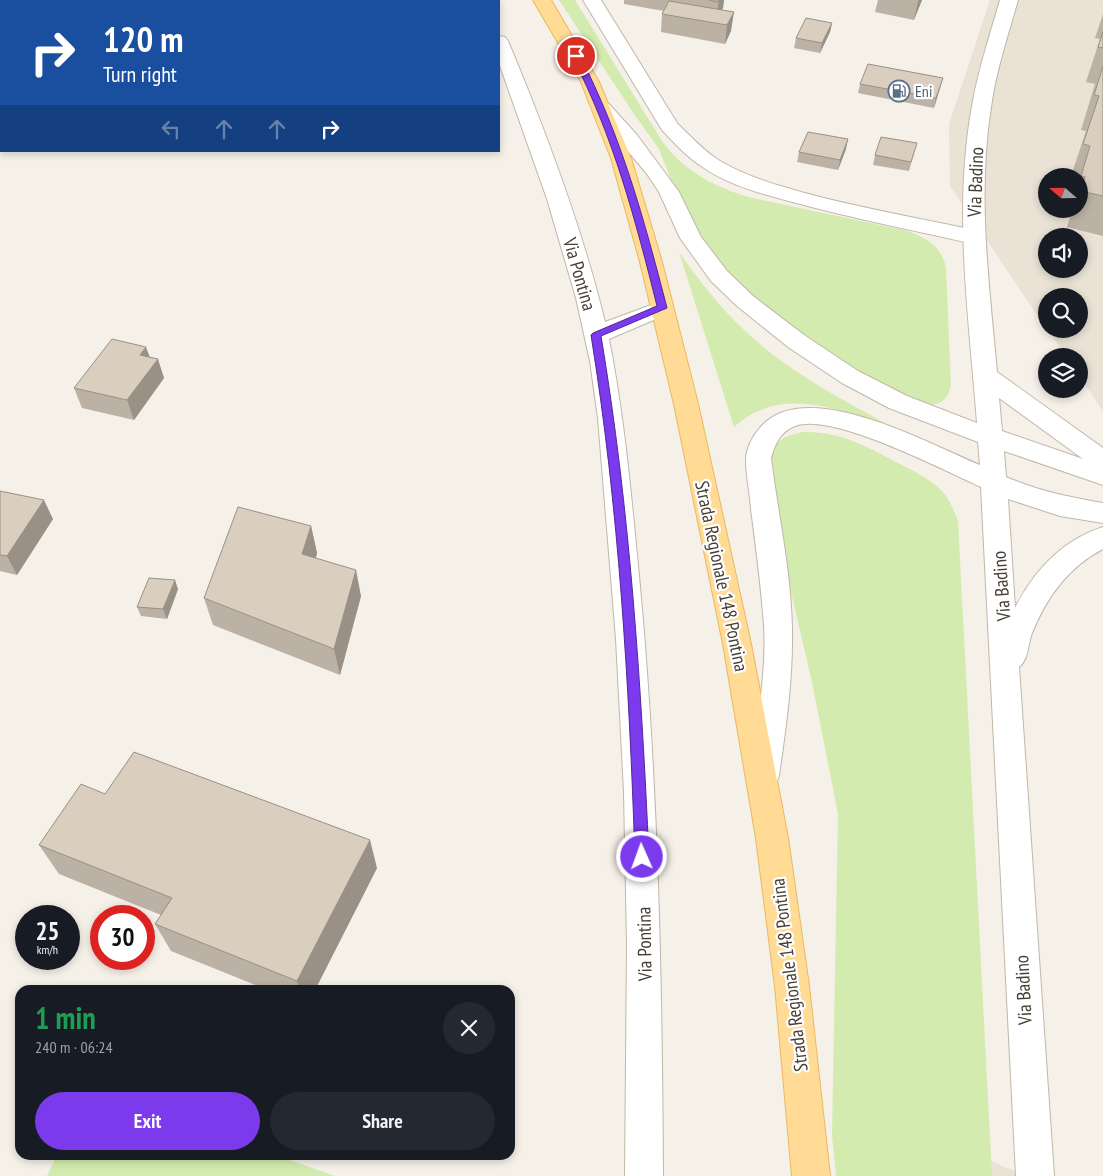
<!DOCTYPE html>
<html lang="en">
<head>
<meta charset="utf-8">
<style>
  body { margin:0; font-family:"PT Sans Narrow",sans-serif; background:#242831; color:#f1f3f6; height:100vh; display:flex; flex-direction:column; font-size:19px; white-space:nowrap }
  * { box-sizing:border-box; margin:0 }
  p { font-size:16px; color:#9ea1a6 }
  .icon { flex:none; width:28px; height:28px; fill:none; stroke:currentColor; stroke-width:2; stroke-linecap:round; stroke-linejoin:round }
  .map { position:relative; flex:1; overflow:hidden }
  .sheet { position:absolute; left:15px; top:985px; width:500px; height:175px; display:flex; flex-direction:column; background:#171b24; border-radius:15px; box-shadow:0 2px 8px #0003 }
  .sheet>* { flex:none }
  .hud { position:absolute; left:0px; top:0px; width:500px; height:152px; box-shadow:0 2px 8px #0003; background:#1a4fa0; color:#fff; overflow:hidden }
  .needle { width:32px; rotate:290deg }
  .controls { position:absolute; left:1038px; top:168px; display:grid; gap:10px }
  .controls a { display:grid; place-items:center; width:50px; height:50px; border-radius:50%; background:#171b24; box-shadow:0 2px 8px #0003; font-size:25px }
  .speed { position:absolute; left:15px; top:905px; display:flex; gap:10px; font-size:25px; font-weight:700; text-align:center }
  .speed>* { display:grid; place-content:center; width:65px; height:65px; border-radius:50%; background:#171b24; box-shadow:0 2px 8px #0003; line-height:1 }
  .speed small { font-size:12px; font-weight:400 }
  .speed .limit { border:8px solid #d22; background:#fff; color:#111 }
  .pin { position:absolute; display:grid; place-items:center; width:42px; height:42px; color:#fff; margin:-21px; border:2px solid #fff; border-radius:50%; box-shadow:0 1px 5px #0007 }
  .me { position:absolute; width:55px; margin:-28px; rotate:358deg; stroke-linejoin:round; filter:drop-shadow(0 0 4px #0008) }
  .turn { display:flex; align-items:center; gap:18px; height:105px; padding:0 20px; font-size:22px }
  .turn .icon { width:65px; height:65px; stroke-width:2.5 }
  .turn b { display:block; font-size:35px; line-height:42px }
  .lanes { display:flex; align-items:center; height:48px; padding:0 20px; background:#0003; justify-content:center; gap:25px; direction:ltr }
  .lanes .off { opacity:.35 }
  .round { display:grid; place-items:center; flex:none; width:52px; height:52px; border-radius:26px; background:#242831 }
  .overview { display:flex; align-items:center; justify-content:space-between; height:85px; padding:0 20px }
  h1 { font-size:30px; font-weight:700; line-height:38px; color:#1e9e55 }
  .action { display:flex; gap:10px; margin-top:auto; padding:10px 20px }
  .action a { flex:1; height:58px; border-radius:30px; background:#7c3aed; color:#fff; font-size:20px; font-weight:700; line-height:58px; text-align:center }
  .action a+a { background:#242831; color:#f1f3f6 }
  .map>svg:first-child { display:block }
  .residential { fill:#e9e2d5; fill-rule:evenodd }
  .green { fill:#d3ebae }
  .lines { fill:none; stroke-linecap:round; stroke-linejoin:round }
  .minor-casing { stroke:#c1b7a9; stroke-width:2 }
  .tertiary-casing { stroke:#c1b7a9; stroke-width:2 }
  .primary-casing { stroke:#eab960; stroke-width:2 }
  .minor { fill:#fff; fill-rule:evenodd }
  .tertiary { fill:#fff; fill-rule:evenodd }
  .primary { fill:#ffdb96; fill-rule:evenodd }
  .wall { fill:#bbb1a4 }
  .shaded-wall { fill:#999086 }
  .building { fill:#dacebf; stroke:#999086 }
  .route { fill:#7c3aed; stroke:#51269a }
  .labels { text-anchor:middle; dominant-baseline:central; stroke-width:4.5; stroke-linejoin:round; paint-order:stroke }
  .far-service-label { font-size:16px; fill:#4e5e75; stroke:#fff; text-anchor:start }
  .street-label { font-size:19px; fill:#484036; stroke:#fff }
</style>
</head>
<body>
<div class="map">
<svg width="1103" height="1176" viewBox="0 0 1103 1176">
  <rect width="100%" height="100%" fill="#f5f0e8"/>
  <path class="residential" d="M 990,0 L 1103,0 L 1103,411 L 1079,376 L 1079,356 L 1066,356 L 1047,329 L 1079,329 L 1079,296 L 1046,296 L 1046,328 L 950,186 L 949,124 ZM 1046,176 L 1079,176 L 1079,209 L 1046,209 ZM 1046,236 L 1079,236 L 1079,269 L 1046,269 Z
    M 955,1146 L 1026,1176 L 957,1176 Z"/>
  <path class="green" d="M 559,0 L 575,0 L 662,141 C 684,172 717,188 752,198 L 908,231 C 927,238 942,247 946,268 L 951,385 C 947,408 927,407 909,404 L 750,302 L 686,218 L 659,149 L 634,114 Z
    M 679,252 C 698,279 718,305 742,328 C 789,374 850,403 907,435 C 852,415 785,380 734,427 Z
    M 803,432 C 840,431 868,447 900,464 C 913,471 928,478 939,488 C 949,497 953,509 958,521 L 992,1176 L 836,1176 L 832,1135 L 838,814 L 812,682 L 762,468 C 772,445 777,437 803,432 Z
    M 57,1155 L 276,1155 L 335,1176 L 47,1176 Z"/>
  <g class="lines">
    <g class="minor-casing">
      <path id="minor" d="M 471,0 L 489,0 L 490,1 L 472,1 Z
        M 583,0 L 601,0 L 677,123 C 690,136 704,151 720,161 C 751,179 786,188 820,197 C 871,210 923,219 974,230 L 982,232 L 985,237 L 982,242 L 974,244 C 917,231 860,220 804,205 C 770,196 734,188 704,168 C 688,158 675,144 662,130 Z
        M 499,36 L 505,37 L 508,41 C 546,132 582,227 605,322 L 662,301 L 670,303 L 673,308 L 670,313 L 609,339 C 625,420 632,503 640,586 C 658,782 662,979 663,1176 L 625,1176 L 627,945 L 624,792 L 616,639 L 598,418 L 590,361 L 576,298 L 547,199 L 499,63 Z"/>
    </g>
    <g class="tertiary-casing">
      <path id="tertiary" d="M 1000,0 L 1018,0 C 1008,35 996,71 991,107 C 977,195 989,283 997,372 L 1103,448 L 1103,485 L 1004,451 L 1006,477 C 1039,491 1068,497 1103,503 L 1103,523 L 1060,516 L 1008,499 L 1015,608 C 1034,571 1062,540 1103,527 L 1103,549 C 1068,567 1045,599 1031,636 C 1028,646 1028,660 1019,667 L 1054,1176 L 1016,1176 L 981,487 C 943,470 832,412 795,426 C 780,432 775,444 771,458 C 778,514 791,571 792,628 C 793,678 786,727 779,776 L 775,786 L 764,789 L 753,786 L 749,776 C 756,727 767,675 764,625 C 761,586 756,547 751,509 C 750,493 746,476 746,460 C 746,449 752,437 759,429 C 802,373 929,444 980,465 L 978,442 L 889,408 L 842,383 L 788,347 L 737,306 L 711,281 L 680,238 L 659,192 L 647,174 L 592,108 L 595,104 L 602,102 L 609,104 L 637,135 L 679,192 L 701,237 L 727,271 L 753,296 L 804,335 L 858,371 L 907,396 L 977,423 C 969,318 953,210 972,106 C 978,70 990,35 1000,0 ZM 999,398 L 1083,459 L 1002,431 Z"/>
    </g>
    <g class="primary-casing">
      <path id="primary" d="M 533,0 L 551,0 L 599,82 L 631,158 L 662,262 L 698,404 L 751,644 L 788,838 L 809,986 L 830,1176 L 792,1176 L 775,986 L 756,838 L 723,644 L 674,404 L 640,262 L 611,158 L 581,82 Z"/>
    </g>
    <use href="#minor" class="minor"/>
    <use href="#tertiary" class="tertiary"/>
    <use href="#primary" class="primary"/>
  </g>
  <path class="wall" d="M 624,0 L 724,0 L 723,8 L 722,10 L 731,31 L 725,44 L 661,32 L 662,14 L 664,11 L 624,4 Z
    M 878,0 L 922,0 L 914,20 L 875,12 Z
    M 1103,14 L 1103,236 L 1067,227 L 1071,213 L 1067,212 L 1068,209 L 1079,209 L 1079,176 L 1071,176 L 1086,131 L 1081,130 L 1095,84 L 1086,82 L 1100,39 L 1095,38 Z
    M 832,23 L 830,32 L 820,53 L 794,48 L 796,38 Z
    M 943,78 L 934,108 L 858,93 L 860,84 Z
    M 846,149 L 838,170 L 797,162 L 799,152 Z
    M 914,153 L 909,171 L 873,165 L 875,155 Z
    M 150,357 L 164,378 L 134,420 L 82,408 L 74,388 Z
    M 0,491 L 53,519 L 17,575 L 0,571 Z
    M 311,526 L 317,553 L 316,558 L 361,596 L 340,675 L 213,625 L 204,598 Z
    M 178,589 L 167,619 L 141,616 L 137,607 Z
    M 105,794 L 377,868 L 315,990 L 268,990 L 171,951 L 155,924 L 161,915 L 59,874 L 39,845 Z"/>
  <path class="shaded-wall" d="M 719,0 L 724,0 L 723,8 L 716,20 Z
    M 919,0 L 922,0 L 914,20 L 918,1 Z
    M 734,12 L 731,31 L 725,44 L 727,25 Z
    M 832,23 L 830,32 L 820,53 L 822,43 Z
    M 943,78 L 934,108 L 936,98 Z
    M 848,139 L 846,149 L 838,170 L 840,160 Z
    M 146,347 L 153,366 L 158,359 L 164,378 L 134,420 L 127,400 L 140,355 Z
    M 44,500 L 53,519 L 17,575 L 7,556 Z
    M 311,526 L 317,553 L 309,581 L 302,554 Z
    M 356,570 L 361,596 L 340,675 L 334,649 Z
    M 175,580 L 178,589 L 167,619 L 163,609 Z
    M 370,840 L 377,868 L 315,990 L 300,990 L 297,981 Z"/>
  <path class="building" d="M 709,0 L 719,0 L 718,2 Z
    M 669,1 L 734,12 L 727,25 L 662,14 Z
    M 806,18 L 832,23 L 822,43 L 796,38 Z
    M 1103,32 L 1103,48 L 1098,47 Z
    M 868,64 L 943,78 L 936,98 L 860,84 Z
    M 1103,66 L 1103,196 L 1080,191 L 1085,177 L 1081,176 L 1090,146 L 1083,144 L 1099,96 L 1094,95 Z
    M 808,132 L 848,139 L 840,160 L 799,152 Z
    M 881,137 L 917,143 L 911,162 L 875,155 Z
    M 112,339 L 146,347 L 140,355 L 158,359 L 127,400 L 74,388 Z
    M 0,491 L 44,500 L 7,556 L 0,555 Z
    M 238,507 L 311,526 L 302,554 L 356,570 L 334,649 L 204,598 Z
    M 149,578 L 175,580 L 163,609 L 137,607 Z
    M 134,752 L 370,840 L 297,981 L 155,924 L 172,898 L 39,845 L 81,784 L 105,794 Z"/>
  <path class="route" d="M 573,55 L 580,56 C 622,138 644,219 667,308 L 601,336 C 630,509 641,683 649,857 L 647,861 L 642,863 L 637,861 L 635,857 C 629,682 619,508 591,335 L 593,333 L 657,306 C 635,218 614,138 572,56 Z"/>
  <defs>
    <g id="fuel-ring" transform="scale(1.125)"><circle r="9.5" fill="#fff" stroke="#5c6f8a" stroke-width="1.5"/><path d="M-5.5-6h7V0h2V4h1.3V-2.5L3-4.5l.8-.8L6-3V5H2.5V1h-1V6h-7ZM-4.2-4.7v3.2H.2V-4.7Z" fill="#5c6f8a"/></g>
  </defs>
  <g fill-rule="evenodd">
    <use href="#fuel-ring" x="899" y="91"/>
  </g>
  <g class="labels">
    <g class="far-service-label">
      <text x="915" y="91">Eni</text>
    </g>
    <g class="street-label">
      <text transform="translate(975 182) rotate(-88)">Via Badino</text>
      <text transform="translate(580 274) rotate(74)">Via Pontina</text>
      <text transform="translate(722 576) rotate(78)">Strada Regionale 148 Pontina</text>
      <text transform="translate(1001 586) rotate(-94)">Via Badino</text>
      <text transform="translate(644 944) rotate(-91)">Via Pontina</text>
      <text transform="translate(789 975) rotate(-97)">Strada Regionale 148 Pontina</text>
      <text transform="translate(1023 990) rotate(-93)">Via Badino</text>
    </g>
  </g>
</svg>
<div class="controls">
<a><svg class="needle" viewBox="-14 -14 28 28"><path d="M0-13l5 13h-10z" fill="#e53935"/><path d="M0 13l5-13h-10z" fill="#9ea1a6"/></svg></a>
<a><svg class="icon" aria-label="sound" viewBox="0 0 24 24"><path d="M4 9h4l5-4v14l-5-4H4zM17 9q2 3 0 6"/></svg></a>
<a><svg class="icon" aria-label="search" viewBox="0 0 24 24"><circle cx="10" cy="10" r="6"/><path d="M15 15l6 6"/></svg></a>
<a><svg class="icon" aria-label="layers" viewBox="0 0 24 24"><path d="M12 4l9 5-9 5-9-5zM3 14l9 5 9-5"/></svg></a>
</div>
<div class="speed"><div>25<small>km/h</small></div><div class="limit">30</div></div>
<div class="pin" style="left:576px;top:56px;background:#d93025"><svg class="icon" aria-label="arrive" viewBox="0 0 24 24"><path d="M6 21V4h12l-3 4 3 4H6"/></svg></div>
<svg class="me" style="left:642px;top:857px" viewBox="-20 -20 40 40"><circle r="17" fill="#7c3aed" stroke="#fff" stroke-width="3"/><path d="M0-11L8 9 0 5-8 9z" fill="#fff"/></svg>
<div class="hud">
<div class="turn"><svg class="icon" aria-label="right" viewBox="0 0 24 24"><path d="M7 20v-9h11M14 6l5 5-5 5"/></svg><div><b>120 m</b>Turn right</div></div>
<div class="lanes"><svg class="icon off" aria-label="left" viewBox="0 0 24 24"><path d="M17 20v-9H6M10 6l-5 5 5 5"/></svg><svg class="icon off" aria-label="ahead" viewBox="0 0 24 24"><path d="M12 20V5M6 11l6-6 6 6"/></svg><svg class="icon off" aria-label="ahead" viewBox="0 0 24 24"><path d="M12 20V5M6 11l6-6 6 6"/></svg><svg class="icon" aria-label="right" viewBox="0 0 24 24"><path d="M7 20v-9h11M14 6l5 5-5 5"/></svg></div>
</div>
<section class="sheet">
<div class="overview"><div><h1>1 min</h1><p>240 m · 06:24</p></div><a class="round"><svg class="icon" aria-label="close" viewBox="0 0 24 24"><path d="M6 6l12 12M18 6L6 18"/></svg></a></div>
<div class="action"><a>Exit</a><a>Share</a></div>
</section>
</div>
</body>
</html>
